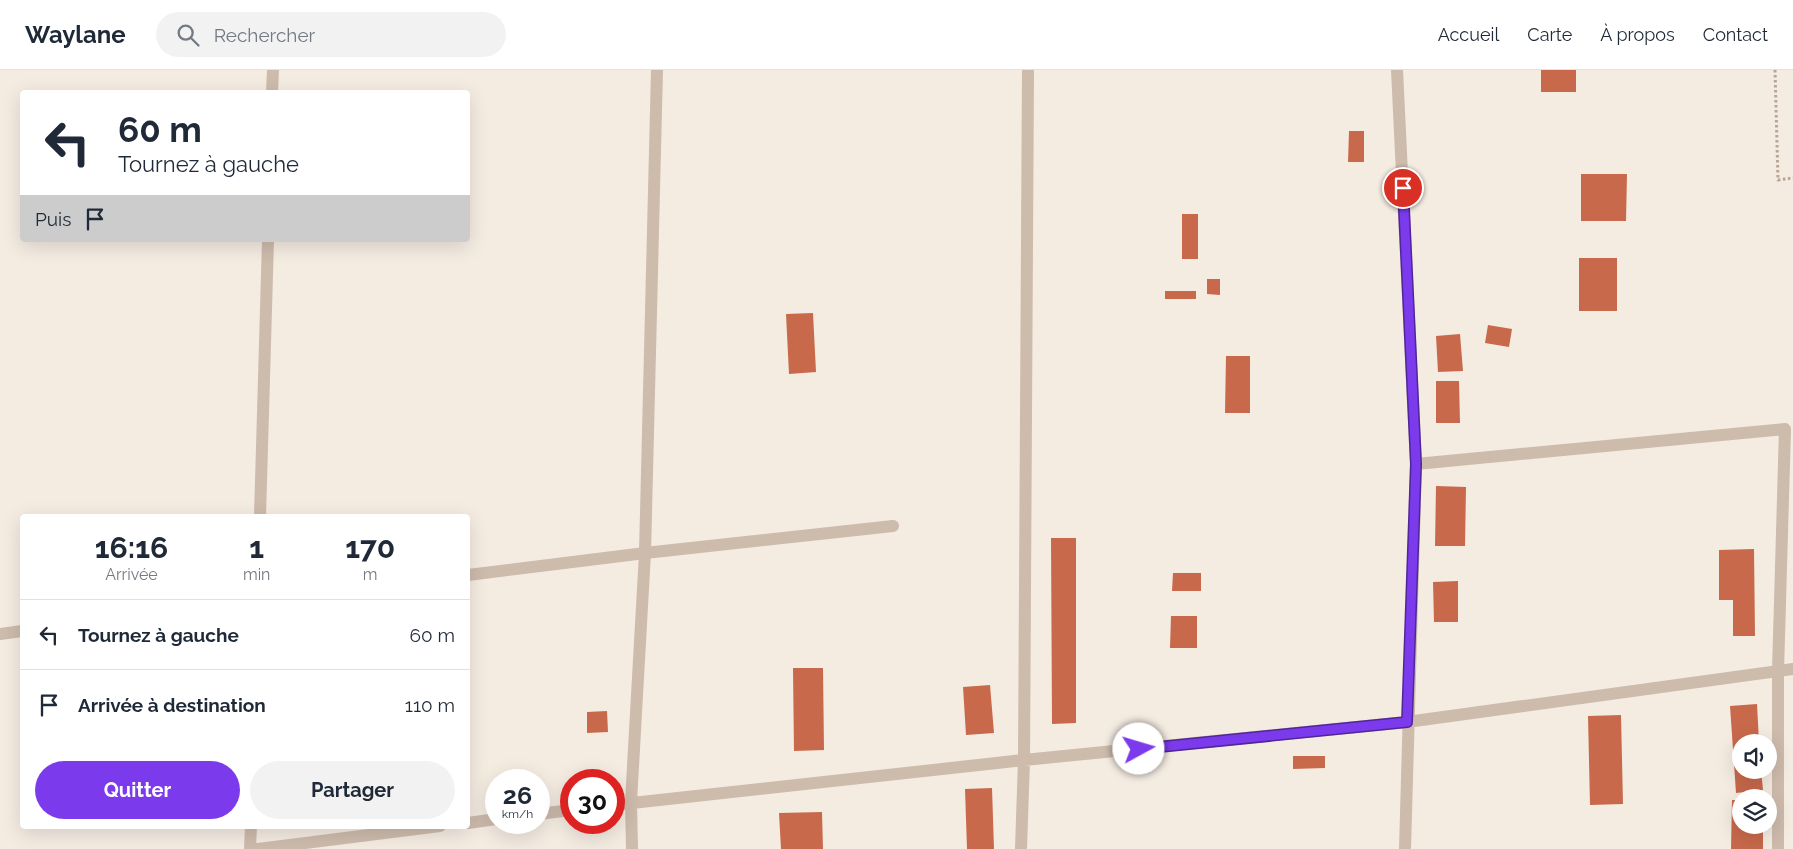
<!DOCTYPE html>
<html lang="fr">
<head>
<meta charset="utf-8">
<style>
  body { margin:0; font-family:Raleway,sans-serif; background:#f2f2f3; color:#1f2937; height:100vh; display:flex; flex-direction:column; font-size:19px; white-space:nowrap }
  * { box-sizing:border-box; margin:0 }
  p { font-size:16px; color:#747a83 }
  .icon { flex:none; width:28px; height:28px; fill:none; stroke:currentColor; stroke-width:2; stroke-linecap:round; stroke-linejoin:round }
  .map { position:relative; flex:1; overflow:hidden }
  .drawer { position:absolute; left:20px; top:444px; width:450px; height:315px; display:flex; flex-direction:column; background:#fff; border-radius:5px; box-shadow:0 5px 20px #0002 }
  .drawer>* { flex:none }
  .banner { position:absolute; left:20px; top:20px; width:450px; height:152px; border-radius:5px; box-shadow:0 5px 20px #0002; background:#fff; color:#1f2937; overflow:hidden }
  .tools { position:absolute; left:1732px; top:664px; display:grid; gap:10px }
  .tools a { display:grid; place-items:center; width:45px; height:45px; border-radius:50%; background:#fff; box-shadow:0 5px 20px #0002; font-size:25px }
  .speed { position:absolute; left:485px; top:699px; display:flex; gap:10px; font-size:25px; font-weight:700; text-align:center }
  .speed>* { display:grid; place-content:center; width:65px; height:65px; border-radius:50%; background:#fff; box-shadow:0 5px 20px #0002; line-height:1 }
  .speed small { font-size:12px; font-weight:400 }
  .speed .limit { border:8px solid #d22; background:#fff; color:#111 }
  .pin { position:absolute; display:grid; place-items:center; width:42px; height:42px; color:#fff; margin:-21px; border:2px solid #fff; border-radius:50%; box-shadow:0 1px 5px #0007 }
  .me { position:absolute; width:55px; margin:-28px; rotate:84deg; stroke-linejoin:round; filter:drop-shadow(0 0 4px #0008) }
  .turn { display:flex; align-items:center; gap:18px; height:105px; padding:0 15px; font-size:22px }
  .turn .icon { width:65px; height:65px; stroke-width:2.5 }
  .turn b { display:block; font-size:35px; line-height:42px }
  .then { display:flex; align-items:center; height:48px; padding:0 15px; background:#0003; gap:10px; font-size:19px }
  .eta { display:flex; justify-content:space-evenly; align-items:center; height:85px; text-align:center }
  .eta b { font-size:30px; font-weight:700; line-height:35px }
  .cta { display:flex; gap:10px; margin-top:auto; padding:10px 15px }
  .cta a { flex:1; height:58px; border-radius:30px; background:#7c3aed; color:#fff; font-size:20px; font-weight:700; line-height:58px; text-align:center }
  .cta a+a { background:#f2f2f3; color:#1f2937 }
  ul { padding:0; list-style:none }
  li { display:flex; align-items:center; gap:15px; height:70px; padding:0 15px; border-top:1px solid #e0e1e3 }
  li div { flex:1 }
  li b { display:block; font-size:19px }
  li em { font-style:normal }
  header { display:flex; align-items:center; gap:30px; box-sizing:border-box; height:70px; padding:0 25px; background:#fff; border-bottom:1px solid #e0e1e3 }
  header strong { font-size:24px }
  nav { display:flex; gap:28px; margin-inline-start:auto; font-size:18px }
  .search { width:350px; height:45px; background:#f2f2f3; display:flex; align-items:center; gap:12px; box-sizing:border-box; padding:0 18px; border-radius:28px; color:#747a83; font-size:19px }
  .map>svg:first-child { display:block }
  .building { fill:#c8694b }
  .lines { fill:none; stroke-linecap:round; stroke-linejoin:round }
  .path { stroke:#b9a596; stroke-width:3; stroke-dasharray:2.5 2.5; stroke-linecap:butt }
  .street { stroke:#cdbbac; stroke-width:12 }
  .route-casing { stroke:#51269a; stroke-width:12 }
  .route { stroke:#7c3aed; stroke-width:9 }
</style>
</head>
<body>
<header>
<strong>Waylane</strong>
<div class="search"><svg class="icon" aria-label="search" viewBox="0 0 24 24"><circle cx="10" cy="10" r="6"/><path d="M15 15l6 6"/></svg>Rechercher</div>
<nav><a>Accueil</a><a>Carte</a><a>À propos</a><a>Contact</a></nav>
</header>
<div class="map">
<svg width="1793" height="779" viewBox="0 0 1793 779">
  <rect width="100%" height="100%" fill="#f4ebe1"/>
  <path class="building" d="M 1541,0 L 1576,0 L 1576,22 L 1541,22 Z
    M 1349,61 L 1364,61 L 1364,92 L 1348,92 Z
    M 1581,104 L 1627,104 L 1626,151 L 1581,151 Z
    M 1182,144 L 1198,144 L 1198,189 L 1182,189 Z
    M 1579,188 L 1617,188 L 1617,241 L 1579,241 Z
    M 1207,209 L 1220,209 L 1220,225 L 1207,224 Z
    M 1165,221 L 1196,221 L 1196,229 L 1165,229 Z
    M 813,243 L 816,302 L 789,304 L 786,244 Z
    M 1488,255 L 1512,259 L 1509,277 L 1485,273 Z
    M 1460,264 L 1463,301 L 1438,302 L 1436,266 Z
    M 1226,286 L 1250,286 L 1250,343 L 1225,343 Z
    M 1436,311 L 1459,311 L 1460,353 L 1436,353 Z
    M 1436,416 L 1466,417 L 1465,476 L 1435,476 Z
    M 1051,468 L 1076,468 L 1076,653 L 1052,654 Z
    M 1754,479 L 1755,566 L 1733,566 L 1733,530 L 1719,530 L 1719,480 Z
    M 1173,503 L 1201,503 L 1201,521 L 1172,521 Z
    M 1458,511 L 1458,552 L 1434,552 L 1433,512 Z
    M 1171,546 L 1197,546 L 1197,578 L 1170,578 Z
    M 793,598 L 823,598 L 824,680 L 794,681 Z
    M 990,615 L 994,663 L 966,665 L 963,617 Z
    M 1757,634 L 1759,672 L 1741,672 L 1741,700 L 1761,700 L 1763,720 L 1736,723 L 1730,636 Z
    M 607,641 L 608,662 L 587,663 L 587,642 Z
    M 1621,645 L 1623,734 L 1590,735 L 1588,646 Z
    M 1293,686 L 1325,686 L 1325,698 L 1293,699 Z
    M 992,718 L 994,779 L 967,779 L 965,719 Z
    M 1732,730 L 1741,730 L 1741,755 L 1763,755 L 1763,779 L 1731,779 Z
    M 822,742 L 823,779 L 781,779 L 779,743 Z"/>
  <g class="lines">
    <path class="path" d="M 1775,0 L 1778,110 L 1793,108"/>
    <path class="street" d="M 1397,0 L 1416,394 L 1405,779
      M 272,22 L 273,0
      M 1416,394 L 1785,359 L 1778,601 L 1778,779
      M 260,446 L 268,170
      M 468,505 L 645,483 L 893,456
      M 0,564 L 22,561
      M 614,735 L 1024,690 L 1407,652 L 1793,599
      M 539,744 L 571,740
      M 468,753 L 496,749
      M 250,779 L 251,756
      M 258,779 L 440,756
      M 632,779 L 631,732 L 645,483 L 657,0
      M 1021,779 L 1024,690 L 1028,0"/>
  </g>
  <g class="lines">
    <g class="route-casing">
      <path id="route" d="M 1139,679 L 1407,652 L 1416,394 L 1403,118"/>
    </g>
    <use href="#route" class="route"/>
  </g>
</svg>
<div class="tools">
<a><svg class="icon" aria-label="sound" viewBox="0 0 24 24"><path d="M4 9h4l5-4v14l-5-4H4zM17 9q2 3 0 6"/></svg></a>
<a><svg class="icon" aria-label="layers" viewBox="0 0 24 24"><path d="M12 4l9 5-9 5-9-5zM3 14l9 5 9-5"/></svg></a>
</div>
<div class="speed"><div>26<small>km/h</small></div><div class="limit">30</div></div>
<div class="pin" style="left:1403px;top:118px;background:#d93025"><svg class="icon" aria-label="arrive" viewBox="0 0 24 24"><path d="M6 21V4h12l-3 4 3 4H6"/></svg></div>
<svg class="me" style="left:1139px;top:679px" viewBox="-20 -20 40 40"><circle r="19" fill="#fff"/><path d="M0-13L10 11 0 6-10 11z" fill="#7c3aed"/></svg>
<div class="banner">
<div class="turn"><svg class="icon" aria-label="left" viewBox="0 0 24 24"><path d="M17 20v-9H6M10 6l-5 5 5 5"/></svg><div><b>60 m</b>Tournez à gauche</div></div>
<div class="then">Puis<svg class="icon" aria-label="arrive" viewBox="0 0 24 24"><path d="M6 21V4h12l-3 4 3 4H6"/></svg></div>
</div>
<section class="drawer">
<div class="eta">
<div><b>16:16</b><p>Arrivée</p></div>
<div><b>1</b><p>min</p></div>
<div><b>170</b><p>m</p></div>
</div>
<ul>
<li><svg class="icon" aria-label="left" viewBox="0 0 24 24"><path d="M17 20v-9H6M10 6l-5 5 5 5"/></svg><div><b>Tournez à gauche</b></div><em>60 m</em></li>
<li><svg class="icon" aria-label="arrive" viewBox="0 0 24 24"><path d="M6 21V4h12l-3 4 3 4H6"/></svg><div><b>Arrivée à destination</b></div><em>110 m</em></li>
</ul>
<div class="cta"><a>Quitter</a><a>Partager</a></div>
</section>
</div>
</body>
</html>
